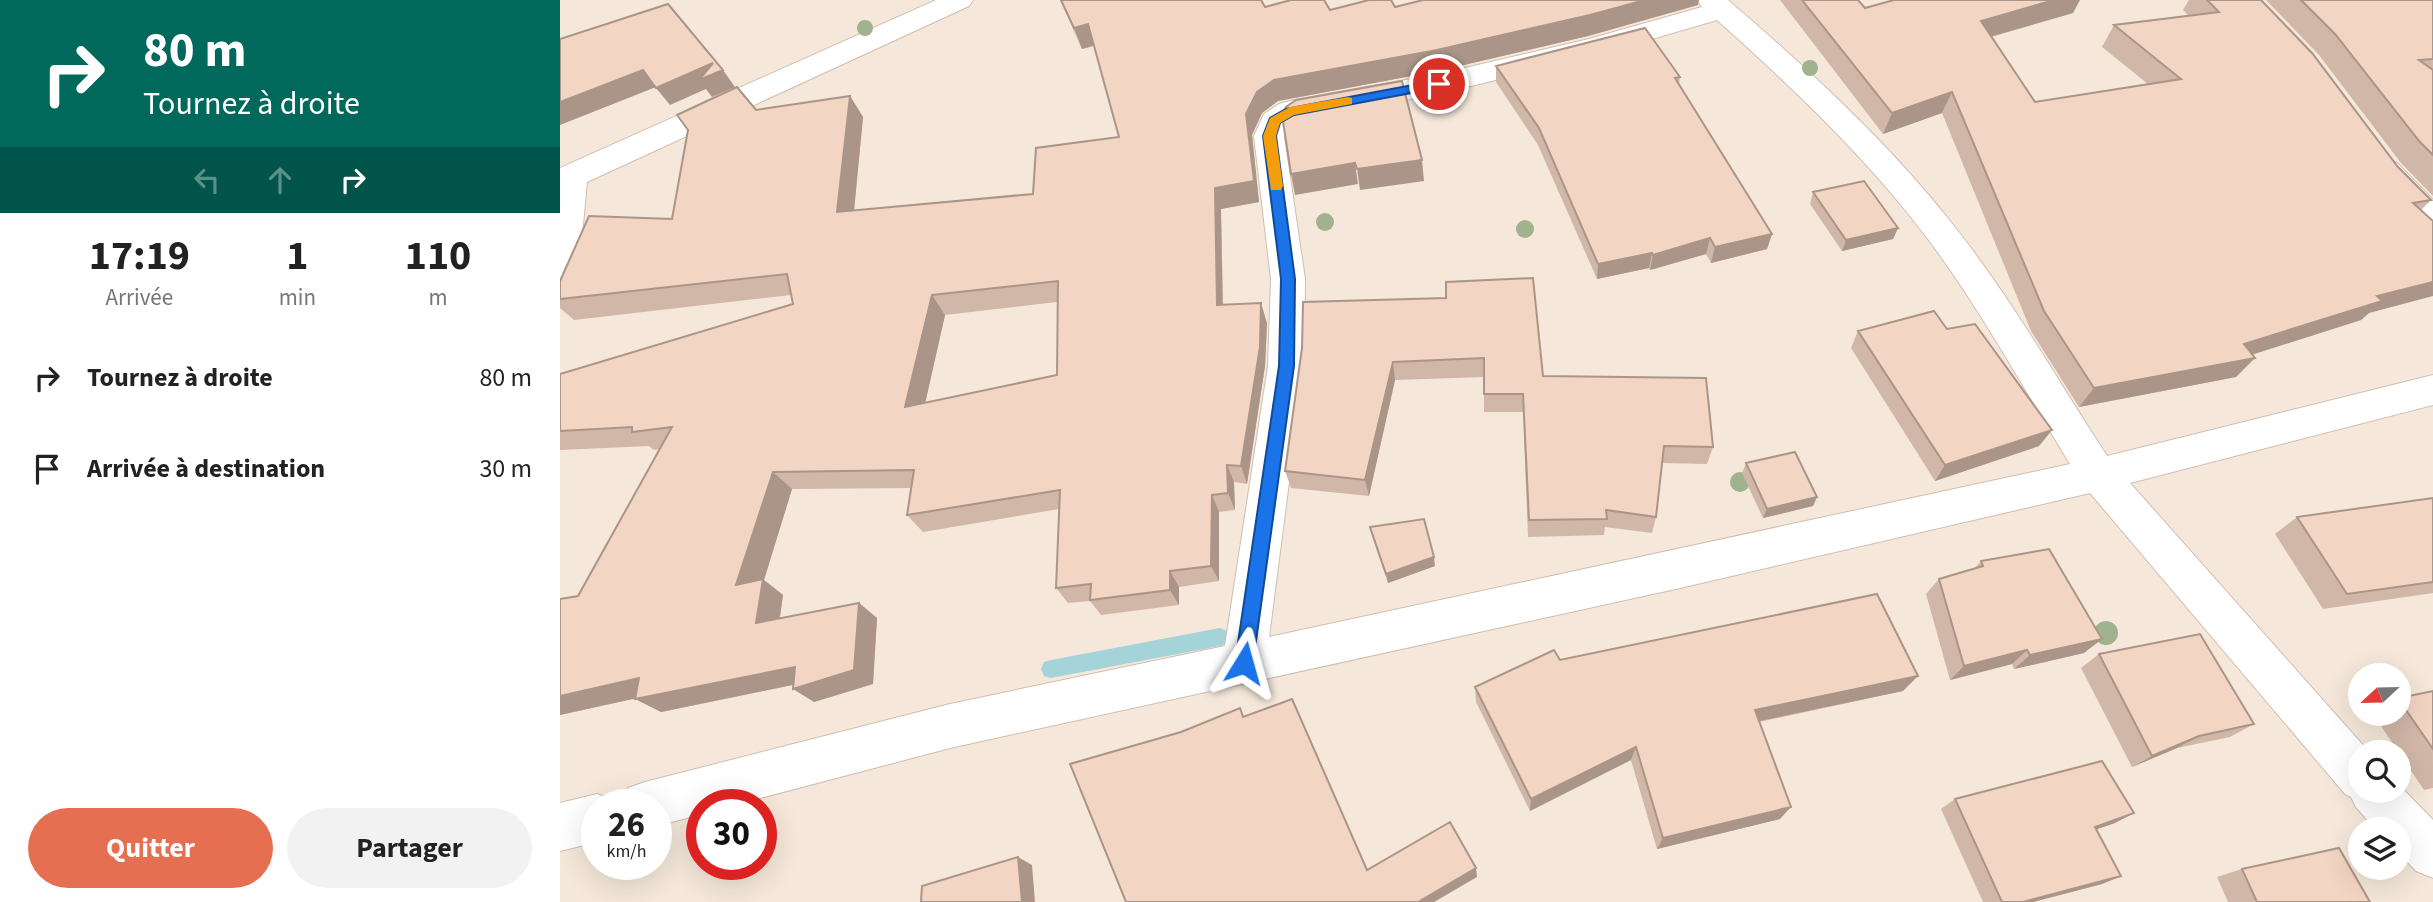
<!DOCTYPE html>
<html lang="fr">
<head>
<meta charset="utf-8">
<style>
  body { margin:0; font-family:"Source Sans 3",sans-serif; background:#f2f2f2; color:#222; height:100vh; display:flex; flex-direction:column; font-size:26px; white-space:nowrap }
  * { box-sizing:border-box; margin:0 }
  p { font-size:23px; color:#767676 }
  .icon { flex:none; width:38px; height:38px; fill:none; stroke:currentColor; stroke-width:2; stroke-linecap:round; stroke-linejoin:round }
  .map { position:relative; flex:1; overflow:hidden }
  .details { display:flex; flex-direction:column; background:#fff; width:560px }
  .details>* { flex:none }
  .hud { background:#00695c; color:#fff; overflow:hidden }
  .needle { width:46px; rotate:248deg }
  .buttons { position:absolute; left:1788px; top:663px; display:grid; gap:14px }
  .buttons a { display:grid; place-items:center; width:63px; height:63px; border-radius:50%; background:#fff; box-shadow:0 7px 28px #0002; font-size:35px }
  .speed { position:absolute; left:21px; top:789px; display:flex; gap:14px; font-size:35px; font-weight:700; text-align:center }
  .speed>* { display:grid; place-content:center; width:91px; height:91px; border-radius:50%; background:#fff; box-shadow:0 7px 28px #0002; line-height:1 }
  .speed small { font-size:18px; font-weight:400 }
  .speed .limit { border:10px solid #d22; background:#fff; color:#111 }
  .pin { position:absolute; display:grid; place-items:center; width:60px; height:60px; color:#fff; margin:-30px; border:4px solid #fff; border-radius:50%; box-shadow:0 2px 7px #0007 }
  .me { position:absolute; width:77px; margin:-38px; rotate:8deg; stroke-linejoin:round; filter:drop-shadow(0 0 5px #0008) }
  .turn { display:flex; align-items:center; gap:24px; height:147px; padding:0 28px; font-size:32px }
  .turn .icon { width:91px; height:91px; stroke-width:2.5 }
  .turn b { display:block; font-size:49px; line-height:60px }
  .lanes { display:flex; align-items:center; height:66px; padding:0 28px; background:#0003; justify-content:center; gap:35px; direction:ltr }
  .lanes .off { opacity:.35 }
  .eta { display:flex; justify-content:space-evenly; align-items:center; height:119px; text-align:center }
  .eta b { font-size:42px; font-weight:700; line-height:49px }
  .button { display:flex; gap:14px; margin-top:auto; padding:14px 28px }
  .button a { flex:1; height:80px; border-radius:42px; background:#e76f51; color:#fff; font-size:28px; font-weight:700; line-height:80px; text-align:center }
  .button a+a { background:#f2f2f2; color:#222 }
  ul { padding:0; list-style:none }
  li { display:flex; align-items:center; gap:21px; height:91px; padding:0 28px }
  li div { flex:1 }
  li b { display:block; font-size:26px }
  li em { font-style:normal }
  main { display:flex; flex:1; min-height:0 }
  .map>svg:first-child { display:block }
  .residential { fill:#f5e8da; fill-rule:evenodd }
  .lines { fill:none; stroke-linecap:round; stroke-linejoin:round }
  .stream { fill:#a5d3da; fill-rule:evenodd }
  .street-casing { stroke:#d1beb0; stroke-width:2 }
  .street { fill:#fff; fill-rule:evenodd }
  .tree { fill:#a0b28e }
  .wall { fill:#d1b7a8; fill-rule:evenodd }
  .shaded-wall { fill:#aa9588 }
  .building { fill:#f3d5c3; stroke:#aa9588; stroke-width:2; fill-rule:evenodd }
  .route { fill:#1a73e8; stroke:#114b97; stroke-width:2 }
  .slow { fill:#f59e0b }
</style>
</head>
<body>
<main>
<section class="details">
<div class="hud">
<div class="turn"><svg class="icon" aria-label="right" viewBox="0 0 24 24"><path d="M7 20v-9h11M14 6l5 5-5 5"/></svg><div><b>80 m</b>Tournez à droite</div></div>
<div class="lanes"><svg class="icon off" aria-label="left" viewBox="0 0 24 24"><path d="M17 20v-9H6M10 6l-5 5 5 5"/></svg><svg class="icon off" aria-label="ahead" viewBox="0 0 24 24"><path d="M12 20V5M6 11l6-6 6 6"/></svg><svg class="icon" aria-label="right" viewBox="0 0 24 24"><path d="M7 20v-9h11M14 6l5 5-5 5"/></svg></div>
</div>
<div class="eta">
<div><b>17:19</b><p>Arrivée</p></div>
<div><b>1</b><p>min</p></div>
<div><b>110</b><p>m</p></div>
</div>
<ul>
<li><svg class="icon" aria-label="right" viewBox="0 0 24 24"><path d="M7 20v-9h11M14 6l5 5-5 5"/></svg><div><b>Tournez à droite</b></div><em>80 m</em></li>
<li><svg class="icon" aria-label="arrive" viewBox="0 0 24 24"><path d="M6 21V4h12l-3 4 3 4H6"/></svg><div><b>Arrivée à destination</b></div><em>30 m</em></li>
</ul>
<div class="button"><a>Quitter</a><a>Partager</a></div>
</section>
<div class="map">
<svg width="1873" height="902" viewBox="0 0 1873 902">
  <rect width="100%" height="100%" fill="#fdf6ec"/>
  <path class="residential" d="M 0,0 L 1873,0 L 1873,902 L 0,902 ZM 1801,676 L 1839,676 L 1839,714 L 1801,714 ZM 1801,752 L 1839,752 L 1839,791 L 1801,791 ZM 37,805 L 96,805 L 96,864 L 37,864 ZM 142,805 L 201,805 L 201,864 L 142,864 ZM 1801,830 L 1839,830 L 1839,868 L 1801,868 Z"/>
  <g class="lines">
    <path class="stream" d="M 660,628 L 667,631 L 670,637 L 667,643 L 660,646 L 491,678 L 484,676 L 481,669 L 484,662 L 491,660 Z"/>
    <g class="street-casing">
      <path id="street" d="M 376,0 L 413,0 L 409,6 L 27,182 L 17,289 L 12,298 L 0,302 L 0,168 Z
        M 1137,0 L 1168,0 C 1247,68 1325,139 1390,221 C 1449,294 1496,378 1547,456 L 1873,375 L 1873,405 L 1570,483 L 1809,752 L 1801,752 L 1801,791 L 1839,791 L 1839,785 L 1873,820 L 1873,878 L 1856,871 L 1839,853 L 1839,830 L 1816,830 L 1796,807 L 1791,797 L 1785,794 L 1530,493 L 1120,588 L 390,748 L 174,805 L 142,805 L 142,814 L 96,826 L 96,805 L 62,805 L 68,788 L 85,782 L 390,704 L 665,646 L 708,366 L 711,279 L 694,136 L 704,114 L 719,104 L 730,101 L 879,74 L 1029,39 L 1142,7 ZM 1157,20 C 1232,87 1307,158 1368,239 C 1421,310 1464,389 1510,464 L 709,637 L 744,366 L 745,279 L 724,136 L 728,127 L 739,119 L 879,94 L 1044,53 Z
        M 1826,160 L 1837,163 L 1873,200 L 1873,232 L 1861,228 L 1815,179 L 1810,171 L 1815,163 Z
        M 37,794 L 54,801 L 55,805 L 37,805 L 37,842 L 0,851 L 0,803 Z"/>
    </g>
    <use href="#street" class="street"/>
  </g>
  <g class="tree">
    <circle cx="305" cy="28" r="8"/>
    <circle cx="1250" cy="68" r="8"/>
    <circle cx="765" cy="222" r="9"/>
    <circle cx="965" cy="229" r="9"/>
    <circle cx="1180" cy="482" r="10"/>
    <circle cx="1546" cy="633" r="12"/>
  </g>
  <path class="wall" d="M 500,0 L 701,0 L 705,7 L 770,10 L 835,7 L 1138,5 L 1028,36 L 878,71 L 718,101 L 702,113 L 692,135 L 699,202 L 661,209 L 663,305 L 707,323 L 705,366 L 687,484 L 674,482 L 675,510 L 659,512 L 659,581 L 619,587 L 619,605 L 541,615 L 530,601 L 508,603 L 496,588 L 499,509 L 363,532 L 347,515 L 351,488 L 232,489 L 204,580 L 223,595 L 220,618 L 299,603 L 317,618 L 313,684 L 254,702 L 233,685 L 101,712 L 75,698 L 0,715 L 0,599 L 18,596 L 100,449 L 94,450 L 89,446 L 0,450 L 0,374 L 233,304 L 231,295 L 14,320 L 0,308 L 0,281 L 112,219 L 196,110 L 290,96 L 303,117 L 294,210 L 473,194 L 559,137 L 534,46 L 522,49 ZM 497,302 L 497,375 L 365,403 L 385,315 Z
    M 1220,0 L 1298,0 L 1305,8 L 1513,13 L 1431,37 L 1475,102 L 1588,84 L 1542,47 L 1554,25 L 1629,16 L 1623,10 L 1629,0 L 1701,0 L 1838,167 L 1871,200 L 1861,210 L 1809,313 L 1801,320 L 1692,354 L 1676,377 L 1519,407 L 1471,331 L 1382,113 L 1323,134 Z
    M 1706,0 L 1873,0 L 1873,196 L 1841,163 L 1759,55 Z
    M 936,66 L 1120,77 L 1119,84 L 1212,234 L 1207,249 L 1151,263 L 1146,254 L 1090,270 L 1089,268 L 1037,279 L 978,145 L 936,82 Z
    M 1253,192 L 1338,228 L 1333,239 L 1282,251 L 1250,204 Z
    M 743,302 L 983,376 L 1153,447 L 1147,464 L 1102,463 L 1096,517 L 1092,533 L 1045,527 L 1044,535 L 968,537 L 963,412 L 924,412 L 924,377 L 835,380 L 809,496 L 731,488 L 725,471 L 742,348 Z
    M 1387,329 L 1492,430 L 1479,446 L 1375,481 L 1291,348 L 1298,331 Z
    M 1186,463 L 1257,497 L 1253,506 L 1203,518 L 1182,473 Z
    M 1873,498 L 1873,593 L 1763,609 L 1715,534 L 1737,517 Z
    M 810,527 L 875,566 L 828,583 L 812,536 Z
    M 1421,561 L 1524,653 L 1454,669 L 1452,664 L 1390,680 L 1366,594 L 1379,579 L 1415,568 Z
    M 1539,654 L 1694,724 L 1670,737 L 1617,748 L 1572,767 L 1521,668 Z
    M 1000,660 L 1343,691 L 1199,722 L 1220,819 L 1097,849 L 1071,760 L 970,811 L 916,702 L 915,687 Z
    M 1873,691 L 1873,788 L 1864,790 L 1813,714 L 1839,714 L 1839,698 Z
    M 1395,799 L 1555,823 L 1537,829 L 1561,876 L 1542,884 L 1473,902 L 1423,902 L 1381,809 Z
    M 1682,869 L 1810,902 L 1668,902 L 1657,877 Z"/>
  <path class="shaded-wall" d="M 1085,0 L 1139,0 L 1138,5 L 1028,36 L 878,71 L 718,101 L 702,113 L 692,135 L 699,202 L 661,209 L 663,324 L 657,305 L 655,188 L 697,92 L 714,80 Z
    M 1494,0 L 1520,0 L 1513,13 L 1412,42 L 1421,21 Z
    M 528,24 L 536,45 L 522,49 L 514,28 Z
    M 153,63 L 163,70 L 175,87 L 152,97 L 146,89 L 110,105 L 96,88 Z
    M 83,70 L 96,87 L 0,125 L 0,102 Z
    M 1392,92 L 1382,113 L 1323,134 L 1332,113 Z
    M 290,96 L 303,117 L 292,232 L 277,212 Z
    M 862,160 L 864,181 L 800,190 L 797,169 Z
    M 795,163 L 798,184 L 735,195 L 731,174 Z
    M 1338,228 L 1333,239 L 1282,251 L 1286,240 Z
    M 1212,234 L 1207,249 L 1151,263 L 1155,247 Z
    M 1150,238 L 1146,254 L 1090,270 L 1093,255 Z
    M 1092,253 L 1089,268 L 1037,279 L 1038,264 Z
    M 1873,282 L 1873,296 L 1809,313 L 1801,320 L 1666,363 L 1684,344 L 1817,296 Z
    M 372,295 L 385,315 L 360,426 L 345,407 Z
    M 701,303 L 707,323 L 705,366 L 687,484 L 681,466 Z
    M 1695,358 L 1676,377 L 1519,407 L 1534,388 Z
    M 833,362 L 835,380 L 809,496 L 805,480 Z
    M 1492,430 L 1479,446 L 1375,481 L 1385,465 Z
    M 667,465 L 674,482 L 675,510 L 668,493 Z
    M 213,472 L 232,489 L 204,580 L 223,595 L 217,637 L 196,623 L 176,585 Z
    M 652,495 L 659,512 L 659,581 L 651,566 Z
    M 1257,497 L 1253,506 L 1203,518 L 1207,509 Z
    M 874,557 L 875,566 L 828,583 L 826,574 Z
    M 610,571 L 619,587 L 619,605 L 610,590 Z
    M 299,603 L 317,618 L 313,684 L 254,702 L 233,689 Z
    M 1542,639 L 1524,653 L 1454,669 L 1470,655 Z
    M 1467,650 L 1452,664 L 1390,680 L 1404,666 Z
    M 235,667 L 256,680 L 101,712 L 75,699 Z
    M 1358,676 L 1343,691 L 1185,724 L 1195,710 Z
    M 79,678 L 105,692 L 0,715 L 0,696 Z
    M 1639,736 L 1617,748 L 1572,767 L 1592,756 Z
    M 1076,747 L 1071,760 L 970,811 L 971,799 Z
    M 1231,807 L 1220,819 L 1097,849 L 1103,838 Z
    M 1574,813 L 1555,823 L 1517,836 L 1535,827 Z
    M 458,857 L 472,865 L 475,902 L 462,902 Z
    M 916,868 L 917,877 L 874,902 L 858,902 Z
    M 1561,876 L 1542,884 L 1473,902 L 1463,902 Z"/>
  <path class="building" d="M 501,0 L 701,0 L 705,7 L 731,0 L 764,0 L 770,10 L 809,0 L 831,0 L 835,7 L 863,0 L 1085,0 L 1030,15 L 877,50 L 714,80 L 697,92 L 686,114 L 694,181 L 655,188 L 657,305 L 701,303 L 700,347 L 681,466 L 667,465 L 668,493 L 652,495 L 651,566 L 610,571 L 610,590 L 530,600 L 531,584 L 496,588 L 500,490 L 347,515 L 354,470 L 213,472 L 176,585 L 203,579 L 196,623 L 299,603 L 294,670 L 233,689 L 235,667 L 75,699 L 79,678 L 0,696 L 0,599 L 18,596 L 112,427 L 72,432 L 72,427 L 0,431 L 0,374 L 233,304 L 227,274 L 0,299 L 0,281 L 29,216 L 112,219 L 128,130 L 117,115 L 177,87 L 196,110 L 290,96 L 277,212 L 473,194 L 476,148 L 559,137 L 528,24 L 514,28 ZM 498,281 L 497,375 L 345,407 L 372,295 Z
    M 1242,0 L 1298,0 L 1305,8 L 1334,0 L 1494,0 L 1421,21 L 1475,102 L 1621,79 L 1554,25 L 1659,12 L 1647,0 L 1701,0 L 1752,53 L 1838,167 L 1871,200 L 1853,203 L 1873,221 L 1873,282 L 1817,296 L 1822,301 L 1684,344 L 1695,358 L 1534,388 L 1484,311 L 1392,92 L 1332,113 Z
    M 1741,0 L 1873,0 L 1873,59 L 1859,60 L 1873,70 L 1873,155 L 1860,142 L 1775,34 Z
    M 108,4 L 163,70 L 139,80 L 153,63 L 96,88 L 83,70 L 0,102 L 0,39 Z
    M 1085,28 L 1120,77 L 1115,78 L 1212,234 L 1155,247 L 1150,238 L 1093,255 L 1092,253 L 1038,264 L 979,128 L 936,66 Z
    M 842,81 L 862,160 L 797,169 L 795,163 L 731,174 L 722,115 L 726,107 L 736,100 Z
    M 1304,181 L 1338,228 L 1286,240 L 1253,192 Z
    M 973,278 L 983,376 L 1146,378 L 1153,447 L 1104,446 L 1096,517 L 1046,510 L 1047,519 L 969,520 L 963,394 L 924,394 L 924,358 L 833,362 L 805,480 L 725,471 L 742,348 L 743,302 L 886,298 L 886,282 Z
    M 1374,311 L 1387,329 L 1415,324 L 1492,430 L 1385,465 L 1298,331 Z
    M 1235,452 L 1257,497 L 1207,509 L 1186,463 Z
    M 1873,498 L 1873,582 L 1787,594 L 1737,517 Z
    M 864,519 L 874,557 L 826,574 L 810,527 Z
    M 1489,549 L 1542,639 L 1470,655 L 1467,650 L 1404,666 L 1379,579 L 1423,566 L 1421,561 Z
    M 1317,594 L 1358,676 L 1195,710 L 1231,807 L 1103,838 L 1076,747 L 971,799 L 915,687 L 994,650 L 1000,660 Z
    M 1640,634 L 1694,724 L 1639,736 L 1592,756 L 1539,654 Z
    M 1873,691 L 1873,749 L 1839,700 L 1839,698 Z
    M 732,699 L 807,870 L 890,822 L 916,868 L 858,902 L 566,902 L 510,764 L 621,732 L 680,708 L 683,717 Z
    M 1542,761 L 1574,813 L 1535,827 L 1561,876 L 1463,902 L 1442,902 L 1395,799 Z
    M 1779,848 L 1810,902 L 1697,902 L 1682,869 Z
    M 458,857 L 462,902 L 361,902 L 362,886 Z"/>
  <path class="route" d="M 879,80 L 884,81 L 884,87 L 734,115 L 720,123 L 716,136 L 735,279 L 734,366 L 693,663 L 691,669 L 684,671 L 678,669 L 675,663 L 719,366 L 721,279 L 703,136 L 710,118 L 726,109 Z"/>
  <path class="slow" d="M 788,97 L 792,98 L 792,104 L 734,115 L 720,123 L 716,136 L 723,186 L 721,190 L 711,190 L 703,136 L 710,118 L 730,107 Z"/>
</svg>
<div class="buttons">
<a><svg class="needle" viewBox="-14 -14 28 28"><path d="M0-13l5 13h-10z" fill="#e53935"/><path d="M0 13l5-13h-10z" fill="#767676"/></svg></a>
<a><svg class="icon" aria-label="search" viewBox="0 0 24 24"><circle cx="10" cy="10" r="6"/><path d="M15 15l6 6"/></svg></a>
<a><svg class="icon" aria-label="layers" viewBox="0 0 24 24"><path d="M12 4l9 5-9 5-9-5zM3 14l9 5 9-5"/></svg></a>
</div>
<div class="speed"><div>26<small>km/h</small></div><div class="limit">30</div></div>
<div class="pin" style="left:879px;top:84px;background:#d93025"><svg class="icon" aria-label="arrive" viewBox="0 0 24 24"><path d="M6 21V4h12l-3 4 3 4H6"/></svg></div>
<svg class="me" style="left:684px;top:663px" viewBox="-20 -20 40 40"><path d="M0-17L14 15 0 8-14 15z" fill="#1a73e8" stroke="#fff" stroke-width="4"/></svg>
</div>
</main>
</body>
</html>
